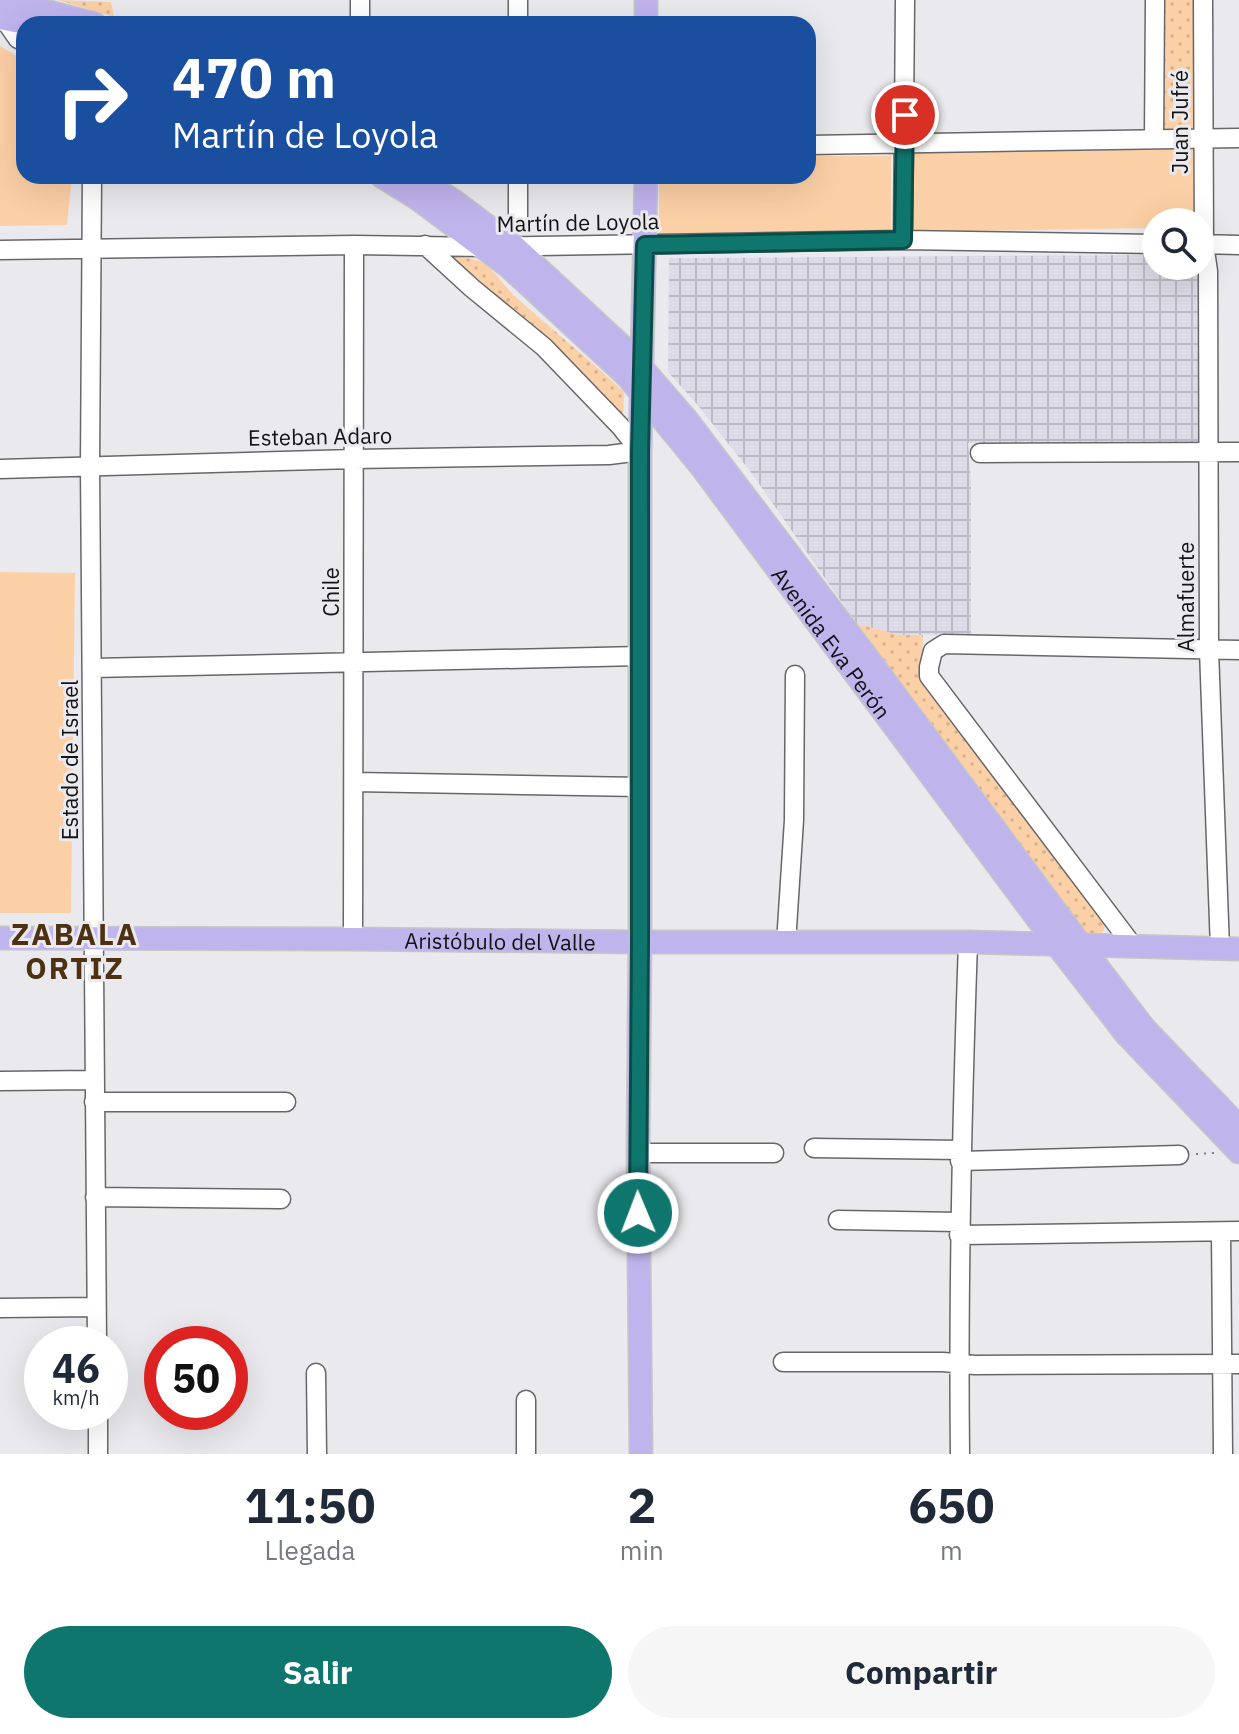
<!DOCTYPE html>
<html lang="es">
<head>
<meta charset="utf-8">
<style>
  body { margin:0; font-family:"IBM Plex Sans",sans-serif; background:#f6f6f7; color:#1f2937; height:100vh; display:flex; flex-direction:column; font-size:30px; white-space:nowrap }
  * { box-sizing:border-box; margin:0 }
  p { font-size:26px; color:#747a83 }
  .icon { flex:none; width:44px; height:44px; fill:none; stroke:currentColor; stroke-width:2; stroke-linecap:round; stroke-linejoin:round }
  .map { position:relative; height:1454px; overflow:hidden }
  .drawer { display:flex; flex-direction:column; background:#fff; flex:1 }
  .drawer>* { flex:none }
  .top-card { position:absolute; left:16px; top:16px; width:800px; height:168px; border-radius:24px; box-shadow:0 8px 32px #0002; background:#1a4fa0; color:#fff; overflow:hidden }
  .buttons { position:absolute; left:1142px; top:208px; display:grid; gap:16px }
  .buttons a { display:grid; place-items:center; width:72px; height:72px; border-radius:50%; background:#fff; box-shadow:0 8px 32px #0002; font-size:40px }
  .speed { position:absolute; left:24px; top:1326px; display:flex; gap:16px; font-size:40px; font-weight:700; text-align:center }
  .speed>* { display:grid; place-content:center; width:104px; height:104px; border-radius:50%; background:#fff; box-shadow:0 8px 32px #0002; line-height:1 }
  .speed small { font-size:20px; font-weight:400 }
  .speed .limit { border:12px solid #d22; background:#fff; color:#111 }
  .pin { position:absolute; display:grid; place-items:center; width:68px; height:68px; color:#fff; margin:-34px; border:4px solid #fff; border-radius:50%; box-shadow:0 2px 8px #0007 }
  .me { position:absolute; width:88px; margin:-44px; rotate:359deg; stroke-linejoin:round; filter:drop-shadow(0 0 6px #0008) }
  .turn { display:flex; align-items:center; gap:28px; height:168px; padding:0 24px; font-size:36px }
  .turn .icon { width:104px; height:104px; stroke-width:2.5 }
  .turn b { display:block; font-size:56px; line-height:68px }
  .eta { display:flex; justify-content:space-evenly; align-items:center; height:136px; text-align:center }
  .eta b { font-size:48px; font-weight:700; line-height:56px }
  .button { display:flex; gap:16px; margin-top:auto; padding:16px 24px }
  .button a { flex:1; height:92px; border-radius:48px; background:#0f766e; color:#fff; font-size:32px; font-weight:700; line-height:92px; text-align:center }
  .button a+a { background:#f6f6f7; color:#1f2937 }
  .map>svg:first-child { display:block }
  .industrial { fill:url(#industrial-grid) }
  .grass { fill:url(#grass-dots) }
  .green { fill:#fcd0a6 }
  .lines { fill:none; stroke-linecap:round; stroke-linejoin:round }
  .minor-casing { stroke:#67676a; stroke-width:21 }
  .major-casing { stroke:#c6c6c7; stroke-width:25 }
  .path { stroke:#7f7e81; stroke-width:2; stroke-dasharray:2 6; stroke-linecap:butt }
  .minor { stroke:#fff; stroke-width:18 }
  .major { stroke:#c0b4ed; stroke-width:22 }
  .route-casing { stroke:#0a4d48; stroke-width:20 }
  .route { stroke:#0f766e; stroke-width:14 }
  .labels { text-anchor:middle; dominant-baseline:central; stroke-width:6; stroke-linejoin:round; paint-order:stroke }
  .street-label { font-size:22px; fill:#131315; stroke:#eae9ed }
  .district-label { font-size:30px; font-weight:bold; letter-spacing:2px; fill:#4d3112; stroke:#eae9ed }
</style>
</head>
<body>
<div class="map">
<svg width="1239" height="1454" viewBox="0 0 1239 1454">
  <defs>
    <pattern id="industrial-grid" width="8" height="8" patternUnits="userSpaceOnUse" patternTransform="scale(2)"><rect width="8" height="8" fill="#dddbe7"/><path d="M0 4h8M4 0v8" fill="none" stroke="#bdbbc5"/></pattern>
    <pattern id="grass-dots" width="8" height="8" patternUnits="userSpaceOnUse" patternTransform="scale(2)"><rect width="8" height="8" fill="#fcd0a6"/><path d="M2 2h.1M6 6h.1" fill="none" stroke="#d7b28e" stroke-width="1.8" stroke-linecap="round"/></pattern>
  </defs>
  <rect width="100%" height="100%" fill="#eae9ed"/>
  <path class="industrial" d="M 1156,255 L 1156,266 L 1199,266 L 1202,442 L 968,443 L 971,481 L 971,634 L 899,635 L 857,624 L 750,471 L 696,403 L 668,372 L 669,258 Z"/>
  <path class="grass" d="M 58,0 L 111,2 L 114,17 Z
    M 1163,0 L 1197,0 L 1195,132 L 1161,131 Z
    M 447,256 C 459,257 471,257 483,263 C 496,271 505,288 517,298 C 552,330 589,359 624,392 L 623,419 Z
    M 857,624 L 899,635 L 923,635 L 922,672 L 1105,923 L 1104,930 L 1101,933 L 1089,934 L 1083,931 Z"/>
  <path class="green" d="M 0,46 L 24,60 L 24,176 L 72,176 L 67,225 L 0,226 Z
    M 1193,149 L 1194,222 L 1156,222 L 1156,228 L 914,232 L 913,153 Z
    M 808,156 L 891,156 L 891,234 L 659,234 L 659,176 L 808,176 Z
    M 0,572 L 75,573 L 71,913 L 0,913 Z"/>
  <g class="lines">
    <g class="minor-casing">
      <path id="minor" d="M 1203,0 L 1204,244 L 1208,271 L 1209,650 L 1220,949
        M 4,19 L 18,39 L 24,41
        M 360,24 L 360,0
        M 518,24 L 518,0
        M 1154,139 L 1155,0
        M 808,145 L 1239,138
        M 92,176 L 90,466 L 97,1344
        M 518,216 L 518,176
        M 903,240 L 905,0
        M 1200,244 L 1239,245
        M 0,250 L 354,245 L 483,247 L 903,240 L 1156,244
        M 980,453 L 1239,452
        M 0,469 L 354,459 L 609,455 L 640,451 L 620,426 L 544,347 L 472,288 L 425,245
        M 93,668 L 640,656
        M 354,782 L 640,787
        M 353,939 L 354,245
        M 786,943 L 794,820 L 795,675
        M 1133,946 L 929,676 L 929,667 L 933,651 L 944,644 L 1239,650
        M 0,1081 L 94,1080
        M 94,1102 L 286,1102
        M 814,1148 L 961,1150
        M 638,1153 L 774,1153
        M 960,1161 L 1179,1155
        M 95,1197 L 281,1199
        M 838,1220 L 960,1222
        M 1221,1232 L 1223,1454
        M 959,1235 L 1239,1231
        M 0,1308 L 96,1307
        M 783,1362 L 943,1362 L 975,1365 L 1239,1364
        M 316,1373 L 317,1454
        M 526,1400 L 526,1454
        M 98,1412 L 98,1454
        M 960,1454 C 958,1283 962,1113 968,942"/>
    </g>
    <g class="major-casing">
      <g id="major">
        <path d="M 4,0 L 95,24"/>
        <path d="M 0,18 L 31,24"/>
        <path d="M 646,24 L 646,0"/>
        <path id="s1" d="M 381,176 L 418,199 L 509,267 L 627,376 L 700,465 L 1057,945 L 1126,1034 L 1239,1152"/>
        <path d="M 416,176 L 458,204 L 514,246 L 628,352 L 687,420 L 873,665 L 1080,944 L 1144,1028 L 1239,1127"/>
        <path id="s2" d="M 0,938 L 353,939 L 640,942 L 968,942 L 1239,949"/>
        <path d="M 641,1454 L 638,1153 L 640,942 L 640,451 L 646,176"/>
      </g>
    </g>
    <path class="path" d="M 114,20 L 124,24
      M 1196,1154 L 1214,1153"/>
    <use href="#minor" class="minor"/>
    <use href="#major" class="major"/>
  </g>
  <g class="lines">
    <g class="route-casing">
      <path id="route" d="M 638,1213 L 640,942 L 640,451 L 645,245 L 903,240 L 905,115"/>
    </g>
    <use href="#route" class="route"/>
  </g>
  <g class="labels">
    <g class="street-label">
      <text transform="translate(1179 122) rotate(-90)">Juan Jufré</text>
      <text transform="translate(578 222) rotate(-1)">Martín de Loyola</text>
      <text transform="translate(320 436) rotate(-1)">Esteban Adaro</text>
      <text transform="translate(330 592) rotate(-90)">Chile</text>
      <text transform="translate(1185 597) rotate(-90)">Almafuerte</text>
      <text stroke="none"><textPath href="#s1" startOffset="654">Avenida Eva Perón</textPath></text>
      <text transform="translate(69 760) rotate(-90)">Estado de Israel</text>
      <text stroke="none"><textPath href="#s2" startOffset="500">Aristóbulo del Valle</textPath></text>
    </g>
    <g class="district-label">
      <text x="75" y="933">ZABALA<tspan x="75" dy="34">ORTIZ</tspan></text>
    </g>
  </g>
</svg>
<div class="buttons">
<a><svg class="icon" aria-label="search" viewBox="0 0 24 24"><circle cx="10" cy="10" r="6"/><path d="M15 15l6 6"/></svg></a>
</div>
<div class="speed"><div>46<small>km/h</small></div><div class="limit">50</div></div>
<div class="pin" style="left:905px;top:115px;background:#d93025"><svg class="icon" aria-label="arrive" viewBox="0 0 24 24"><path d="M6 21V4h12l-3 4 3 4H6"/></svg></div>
<svg class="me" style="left:638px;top:1213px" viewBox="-20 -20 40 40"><circle r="17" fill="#0f766e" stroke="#fff" stroke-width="3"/><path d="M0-11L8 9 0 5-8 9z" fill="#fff"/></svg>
<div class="top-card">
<div class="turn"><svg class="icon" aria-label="right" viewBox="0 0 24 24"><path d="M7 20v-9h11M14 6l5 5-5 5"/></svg><div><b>470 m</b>Martín de Loyola</div></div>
</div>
</div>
<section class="drawer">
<div class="eta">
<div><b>11:50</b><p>Llegada</p></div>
<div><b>2</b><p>min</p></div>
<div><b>650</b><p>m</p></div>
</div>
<div class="button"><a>Salir</a><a>Compartir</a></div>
</section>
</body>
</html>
